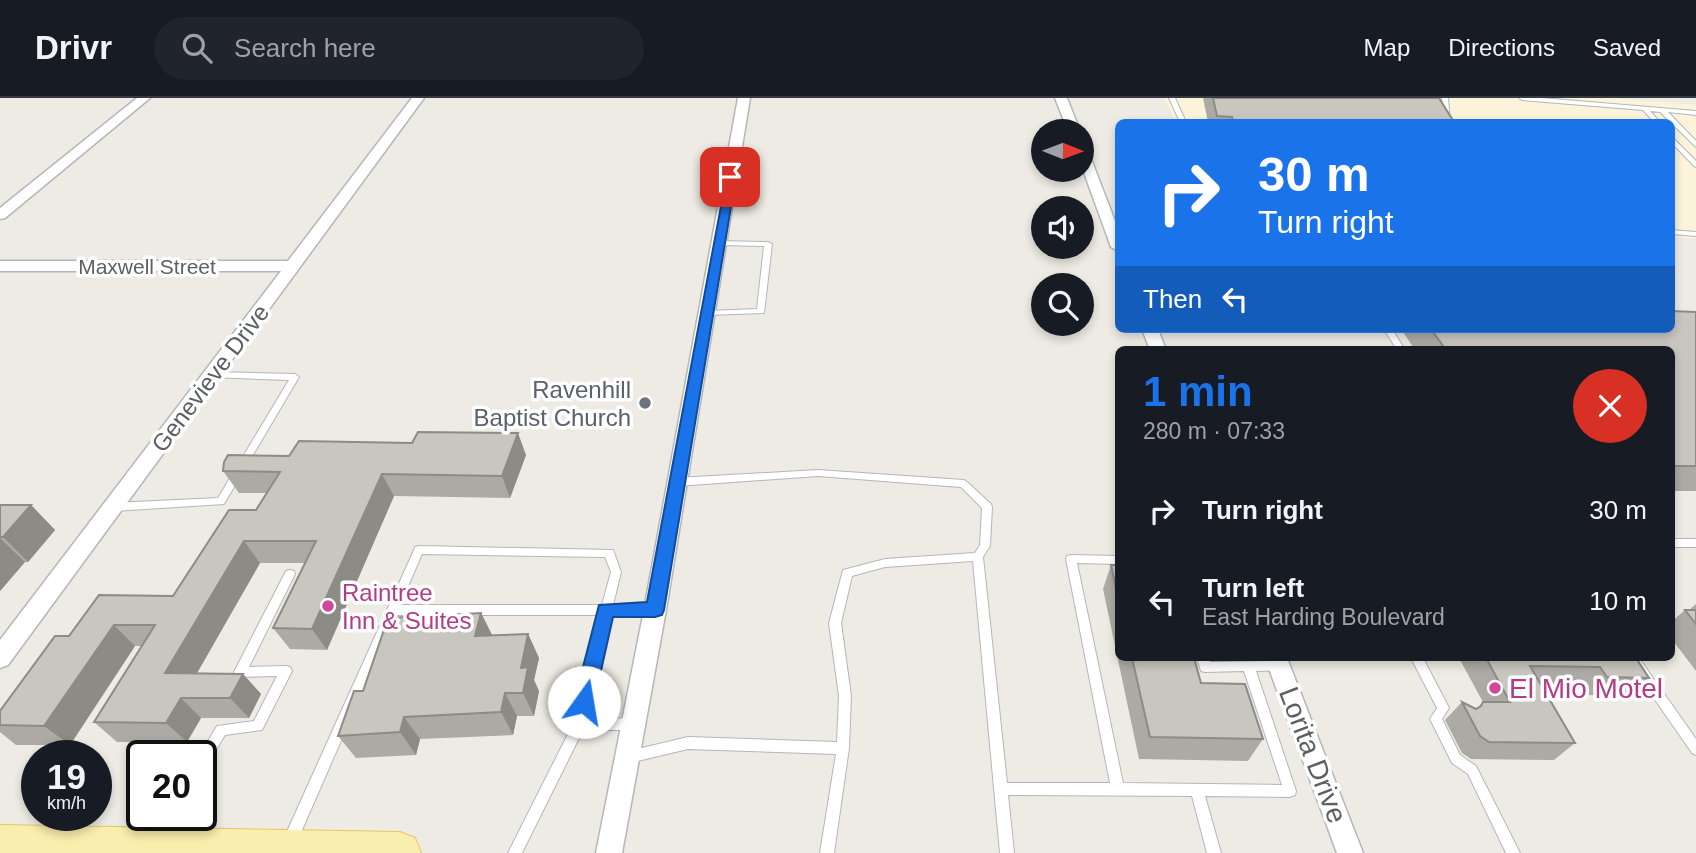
<!DOCTYPE html>
<html lang="en">
<head>
<meta charset="utf-8">
<style>
  body { margin:0; font-family:Arial,sans-serif; background:#20242c; color:#f1f3f6; height:100vh; display:flex; flex-direction:column; font-size:26px; white-space:nowrap }
  * { box-sizing:border-box; margin:0 }
  p { font-size:23px; color:#9ea1a6 }
  .icon { flex:none; width:38px; height:38px; fill:none; stroke:currentColor; stroke-width:2; stroke-linecap:round; stroke-linejoin:round }
  .map { position:relative; flex:1; overflow:hidden }
  .side { position:absolute; left:1115px; top:248px; width:560px; height:315px; display:flex; flex-direction:column; background:#171b24; border-radius:10px; box-shadow:0 4px 10px #0003 }
  .side>* { flex:none }
  .top-card { position:absolute; left:1115px; top:21px; width:560px; height:214px; border-radius:10px; box-shadow:0 4px 10px #0003; background:#1a73e8; color:#fff; overflow:hidden }
  .needle { width:46px; rotate:91deg }
  .tools { position:absolute; left:1031px; top:21px; display:grid; gap:14px }
  .tools a { display:grid; place-items:center; width:63px; height:63px; border-radius:50%; background:#171b24; box-shadow:0 4px 10px #0003; font-size:35px }
  .speed { position:absolute; left:21px; top:642px; display:flex; gap:14px; font-size:35px; font-weight:700; text-align:center }
  .speed>* { display:grid; place-content:center; width:91px; height:91px; border-radius:50%; background:#171b24; box-shadow:0 4px 10px #0003; line-height:1 }
  .speed small { font-size:18px; font-weight:400 }
  .speed .limit { border:4px solid #111; border-radius:10px; background:#fff; color:#111 }
  .pin { position:absolute; display:grid; place-items:center; width:60px; height:60px; color:#fff; margin:-30px; border-radius:14px; box-shadow:0 4px 10px #0006 }
  .me { position:absolute; width:77px; margin:-38px; rotate:13deg; stroke-linejoin:round; filter:drop-shadow(0 0 5px #0008) }
  .turn { display:flex; align-items:center; gap:24px; height:147px; padding:0 28px; font-size:32px }
  .turn .icon { width:91px; height:91px; stroke-width:2.5 }
  .turn b { display:block; font-size:49px; line-height:60px }
  .then { display:flex; align-items:center; height:66px; padding:0 28px; background:#0003; gap:14px; font-size:26px }
  .round { display:grid; place-items:center; flex:none; width:74px; height:74px; border-radius:37px; background:#20242c }
  .overview { display:flex; align-items:center; justify-content:space-between; height:119px; padding:0 28px }
  h1 { font-size:42px; font-weight:700; line-height:52px; color:#1a73e8 }
  ul { padding:0; list-style:none }
  li { display:flex; align-items:center; gap:21px; height:91px; padding:0 28px }
  li div { flex:1 }
  li b { display:block; font-size:26px }
  li em { font-style:normal }
  header { display:flex; align-items:center; gap:42px; box-sizing:border-box; height:98px; padding:0 35px; background:#171b24; border-bottom:2px solid #363941 }
  header strong { font-size:33px }
  nav { display:flex; gap:38px; margin-inline-start:auto; font-size:24px }
  .search { width:490px; height:63px; background:#20242c; display:flex; align-items:center; gap:18px; box-sizing:border-box; padding:0 24px; border-radius:38px; color:#9ea1a6; font-size:26px }
  .map>svg:first-child { display:block }
  .commercial { fill:#fbf4da }
  .lines { fill:none; stroke-linecap:round; stroke-linejoin:round }
  .lane-casing { stroke:#b4b6ba; stroke-width:2 }
  .street-casing { stroke:#b4b6ba; stroke-width:3 }
  .primary-casing { stroke:#e7c563; stroke-width:2 }
  .lane { fill:#fff; fill-rule:evenodd }
  .street { fill:#fff; fill-rule:evenodd }
  .primary { fill:#f9eead; fill-rule:evenodd }
  .wall { fill:#adaaa5 }
  .shaded-wall { fill:#8d8b86 }
  .building { fill:#c9c6c0; stroke:#8d8b86; stroke-width:2 }
  .route { fill:#1a73e8; stroke:#114b97; stroke-width:2 }
  .worship-dot { fill:#6b7280; stroke:#fff; stroke-width:2.5 }
  .hotel-dot { fill:#d1479c; stroke:#fff; stroke-width:2.5 }
  .labels { text-anchor:middle; dominant-baseline:central; stroke-width:7; stroke-linejoin:round; paint-order:stroke }
  .far-street-label { font-size:21px; fill:#5c5f63; stroke:#fff }
  .street-label { font-size:24px; fill:#5c5f63; stroke:#fff }
  .worship-label { font-size:24px; fill:#5b616d; stroke:#fff; text-anchor:end }
  .hotel-label { font-size:24px; fill:#b23c85; stroke:#fff; text-anchor:start }
  .near-hotel-label { font-size:28px; fill:#b23c85; stroke:#fff; text-anchor:start }
  .near-street-label { font-size:28px; fill:#5c5f63; stroke:#fff }
</style>
</head>
<body>
<header>
<strong>Drivr</strong>
<div class="search"><svg class="icon" aria-label="search" viewBox="0 0 24 24"><circle cx="10" cy="10" r="6"/><path d="M15 15l6 6"/></svg>Search here</div>
<nav><a>Map</a><a>Directions</a><a>Saved</a></nav>
</header>
<div class="map">
<svg width="1696" height="755" viewBox="0 0 1696 755">
  <rect width="100%" height="100%" fill="#edebe3"/>
  <path class="commercial" d="M 1164,0 L 1610,0 L 1696,7 L 1696,141 L 1671,139 L 1671,24 L 1176,24 Z"/>
  <g class="lines">
    <g class="lane-casing">
      <path id="lane" d="M 1169,0 L 1175,0 L 1186,24 L 1180,24 Z
        M 1442,0 L 1448,0 L 1450,24 L 1444,24 Z
        M 1519,0 L 1542,0 L 1696,13 L 1696,17 L 1668,14 L 1696,43 L 1696,49 L 1660,14 L 1650,13 L 1660,24 L 1654,24 L 1643,12 L 1522,2 Z
        M 1671,38 L 1696,63 L 1696,69 L 1694,68 L 1671,44 Z
        M 1671,132 L 1696,134 L 1696,138 L 1671,136 Z
        M 716,143 L 768,144 L 772,146 L 764,215 L 707,217 L 703,215 L 707,213 L 757,211 L 764,148 L 719,147 L 715,145 Z
        M 1384,231 L 1392,231 L 1405,252 L 1397,252 Z
        M 212,274 L 295,276 L 299,279 L 224,406 L 114,413 L 110,412 L 109,409 L 110,406 L 114,405 L 218,400 L 289,282 L 209,279 L 208,277 Z
        M 818,372 L 964,382 L 967,384 L 991,406 L 992,409 L 990,448 L 983,459 L 1007,685 L 1110,685 L 1066,461 L 1067,458 L 1071,457 L 1118,458 L 1118,466 L 1077,465 L 1123,685 L 1282,687 L 1244,573 L 1205,574 L 1201,573 L 1197,560 L 1209,560 L 1210,564 L 1279,563 L 1283,564 L 1285,568 L 1283,572 L 1256,573 L 1296,693 L 1295,697 L 1290,699 L 1205,698 L 1221,755 L 1207,755 L 1192,698 L 1008,697 L 1014,755 L 1000,755 L 973,463 L 885,469 L 852,478 L 841,525 L 851,598 L 849,650 L 834,755 L 820,755 L 836,656 L 688,651 L 629,665 L 625,663 L 623,659 L 625,655 L 629,653 L 688,639 L 837,644 L 839,598 L 829,525 L 843,472 L 885,461 L 975,455 L 980,447 L 982,410 L 961,389 L 818,378 L 677,388 L 672,384 L 677,380 Z
        M 1671,441 L 1696,441 L 1696,449 L 1671,449 Z
        M 419,448 L 613,452 L 621,474 L 613,507 L 655,507 L 659,509 L 660,512 L 659,515 L 655,517 L 610,517 L 586,621 L 634,620 L 638,622 L 640,626 L 638,630 L 634,632 L 583,632 L 522,755 L 508,755 L 573,626 L 599,517 L 396,517 L 295,748 L 290,750 L 285,748 L 283,743 L 285,738 L 414,452 L 415,449 ZM 422,456 L 605,459 L 611,474 L 602,507 L 400,507 Z
        M 290,472 L 294,473 L 295,476 L 249,569 L 286,568 L 290,569 L 292,573 L 262,632 L 225,637 L 205,670 L 201,672 L 201,658 L 199,658 L 217,628 L 254,623 L 277,578 L 240,579 L 236,578 L 234,574 L 286,473 Z
        M 1411,560 L 1423,560 L 1449,610 L 1442,621 L 1460,657 L 1476,668 L 1520,755 L 1506,755 L 1468,676 L 1452,665 L 1430,621 L 1437,610 Z
        M 1626,560 L 1639,560 L 1696,641 L 1696,657 L 1692,655 Z
        M 162,718 L 176,718 L 160,744 L 155,746 L 150,744 L 148,739 Z"/>
    </g>
    <g class="street-casing">
      <path id="street" d="M 137,0 L 150,0 L 5,120 L 0,121 L 0,110 Z
        M 412,0 L 424,0 L 8,567 L 0,570 L 0,542 L 281,173 L 0,173 L 0,163 L 288,163 Z
        M 738,0 L 750,0 L 666,512 L 622,755 L 596,755 L 644,512 Z
        M 1055,0 L 1067,0 L 1080,33 L 1068,33 Z
        M 1082,49 L 1088,53 L 1118,131 L 1118,153 L 1111,149 L 1082,69 Z
        M 1142,231 L 1158,231 L 1166,252 L 1150,252 Z
        M 1265,560 L 1287,560 L 1363,755 L 1337,755 Z"/>
    </g>
    <g class="primary-casing">
      <path id="primary" d="M 0,727 L 400,734 L 415,740 L 421,755 L 0,755 Z"/>
    </g>
    <use href="#lane" class="lane"/>
    <use href="#street" class="street"/>
    <use href="#primary" class="primary"/>
  </g>
  <path class="wall" d="M 1203,0 L 1439,0 L 1454,24 L 1208,24 Z
    M 1696,214 L 1696,393 L 1671,393 L 1671,252 L 1415,252 L 1401,231 L 1671,231 Z
    M 526,357 L 510,400 L 394,398 L 327,552 L 290,551 L 273,530 L 305,465 L 260,465 L 197,575 L 243,576 L 261,596 L 249,620 L 201,620 L 187,644 L 117,644 L 94,624 L 142,548 L 135,548 L 70,647 L 16,647 L 0,634 L 0,613 L 69,538 L 173,498 L 256,412 L 266,395 L 239,395 L 223,373 L 289,358 Z
    M 0,407 L 31,407 L 55,432 L 28,464 L 25,464 L 0,493 Z
    M 1111,467 L 1118,467 L 1118,560 L 1194,560 L 1201,585 L 1263,641 L 1248,663 L 1139,661 L 1103,491 Z
    M 1696,506 L 1696,573 L 1671,540 L 1671,524 L 1685,512 L 1689,512 Z
    M 481,515 L 492,537 L 528,536 L 539,560 L 534,582 L 539,593 L 534,618 L 517,618 L 513,637 L 420,641 L 416,657 L 356,660 L 338,638 L 363,593 Z
    M 1459,560 L 1636,560 L 1649,580 L 1628,598 L 1587,597 L 1580,587 L 1540,586 L 1575,645 L 1554,662 L 1471,661 L 1462,655 L 1445,622 L 1462,604 L 1476,611 L 1483,604 Z"/>
  <path class="shaded-wall" d="M 518,335 L 526,357 L 510,400 L 502,378 Z
    M 382,376 L 394,398 L 327,552 L 312,531 Z
    M 31,407 L 55,432 L 28,464 L 3,439 Z
    M 0,440 L 25,464 L 0,493 Z
    M 244,443 L 260,465 L 185,596 L 165,575 Z
    M 481,515 L 493,539 L 475,538 Z
    M 114,527 L 135,548 L 70,647 L 44,628 Z
    M 528,536 L 539,560 L 534,582 L 539,593 L 534,618 L 523,595 L 521,570 Z
    M 243,576 L 261,596 L 249,620 L 230,600 Z
    M 505,595 L 517,618 L 513,637 L 501,614 Z
    M 181,600 L 201,620 L 187,644 L 166,625 Z
    M 404,619 L 420,641 L 416,657 L 400,634 Z"/>
  <path class="building" d="M 1213,0 L 1439,0 L 1454,24 L 1233,24 L 1232,19 L 1217,18 Z
    M 1671,213 L 1696,214 L 1696,368 L 1671,368 L 1671,252 L 1446,252 L 1431,231 L 1671,231 Z
    M 418,334 L 518,335 L 502,378 L 382,376 L 312,531 L 273,530 L 316,443 L 244,443 L 165,575 L 243,576 L 230,600 L 181,600 L 166,625 L 94,624 L 155,527 L 114,527 L 44,628 L 0,627 L 0,613 L 55,538 L 69,538 L 99,497 L 173,498 L 229,412 L 256,412 L 280,374 L 223,373 L 224,364 L 228,357 L 289,358 L 299,343 L 412,345 Z
    M 0,407 L 31,407 L 3,439 L 0,439 Z
    M 1111,467 L 1118,467 L 1118,500 Z
    M 1685,512 L 1696,512 L 1696,526 Z
    M 481,515 L 475,538 L 528,536 L 521,570 L 528,569 L 523,595 L 505,595 L 501,614 L 404,619 L 400,634 L 338,638 L 354,593 L 363,593 L 388,520 Z
    M 1132,560 L 1194,560 L 1201,585 L 1245,586 L 1263,641 L 1150,639 Z
    M 1486,560 L 1636,560 L 1649,580 L 1607,579 L 1600,569 L 1530,568 L 1575,645 L 1489,644 L 1480,638 L 1462,604 L 1476,611 L 1481,608 L 1483,604 L 1510,604 Z"/>
  <path class="route" d="M 727,76 L 736,79 L 664,512 L 662,517 L 655,519 L 613,519 L 594,604 L 591,610 L 584,613 L 577,610 L 574,604 L 599,507 L 647,504 Z"/>
  <circle class="worship-dot" cx="645" cy="305" r="7"/>
  <g class="hotel-dot">
    <circle cx="328" cy="508" r="7"/>
    <circle cx="1495" cy="590" r="7"/>
  </g>
  <g class="labels">
    <g class="far-street-label">
      <text x="147" y="168">Maxwell Street</text>
    </g>
    <g class="street-label">
      <text transform="translate(210 280) rotate(-53)">Genevieve Drive</text>
    </g>
    <g class="worship-label">
      <text x="631" y="291">Ravenhill<tspan x="631" dy="28">Baptist Church</tspan></text>
    </g>
    <g class="hotel-label">
      <text x="342" y="494">Raintree<tspan x="342" dy="28">Inn &amp; Suites</tspan></text>
    </g>
    <g class="near-hotel-label">
      <text x="1509" y="590">El Mio Motel</text>
    </g>
    <g class="near-street-label">
      <text transform="translate(1313 657) rotate(69)">Lorita Drive</text>
    </g>
  </g>
</svg>
<div class="tools">
<a><svg class="needle" viewBox="-14 -14 28 28"><path d="M0-13l5 13h-10z" fill="#e53935"/><path d="M0 13l5-13h-10z" fill="#9ea1a6"/></svg></a>
<a><svg class="icon" aria-label="sound" viewBox="0 0 24 24"><path d="M4 9h4l5-4v14l-5-4H4zM17 9q2 3 0 6"/></svg></a>
<a><svg class="icon" aria-label="search" viewBox="0 0 24 24"><circle cx="10" cy="10" r="6"/><path d="M15 15l6 6"/></svg></a>
</div>
<div class="speed"><div>19<small>km/h</small></div><div class="limit">20</div></div>
<div class="pin" style="left:730px;top:79px;background:#d93025"><svg class="icon" aria-label="arrive" viewBox="0 0 24 24"><path d="M6 21V4h12l-3 4 3 4H6"/></svg></div>
<svg class="me" style="left:584px;top:604px" viewBox="-20 -20 40 40"><circle r="19" fill="#fff"/><path d="M0-13L10 11 0 6-10 11z" fill="#1a73e8"/></svg>
<div class="top-card">
<div class="turn"><svg class="icon" aria-label="right" viewBox="0 0 24 24"><path d="M7 20v-9h11M14 6l5 5-5 5"/></svg><div><b>30 m</b>Turn right</div></div>
<div class="then">Then<svg class="icon" aria-label="left" viewBox="0 0 24 24"><path d="M17 20v-9H6M10 6l-5 5 5 5"/></svg></div>
</div>
<section class="side">
<div class="overview"><div><h1>1 min</h1><p>280 m · 07:33</p></div><a class="round" style="background:#d93025;color:#fff"><svg class="icon" aria-label="close" viewBox="0 0 24 24"><path d="M6 6l12 12M18 6L6 18"/></svg></a></div>
<ul>
<li><svg class="icon" aria-label="right" viewBox="0 0 24 24"><path d="M7 20v-9h11M14 6l5 5-5 5"/></svg><div><b>Turn right</b></div><em>30 m</em></li>
<li><svg class="icon" aria-label="left" viewBox="0 0 24 24"><path d="M17 20v-9H6M10 6l-5 5 5 5"/></svg><div><b>Turn left</b><p>East Harding Boulevard</p></div><em>10 m</em></li>
</ul>
</section>
</div>
</body>
</html>
